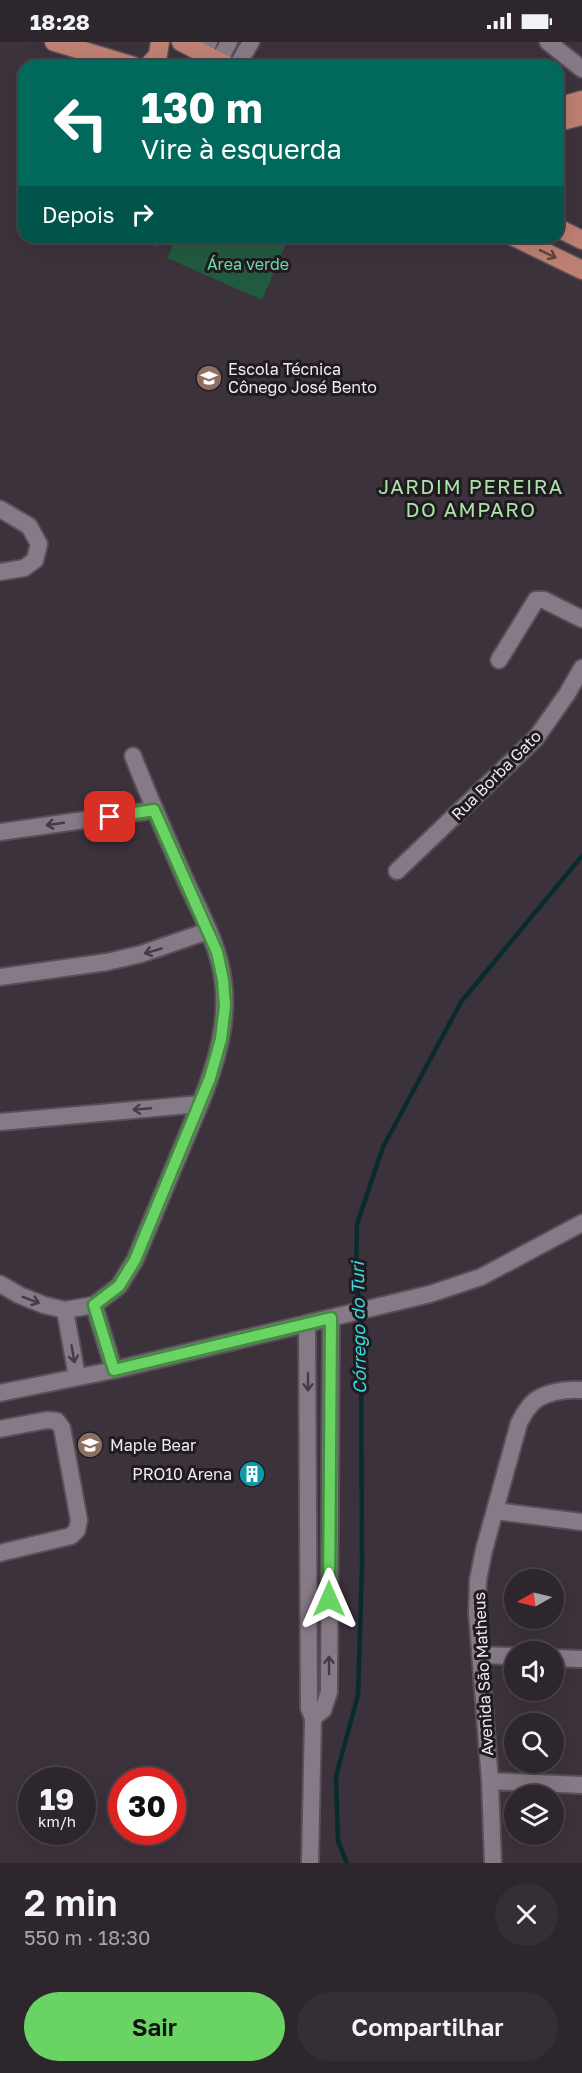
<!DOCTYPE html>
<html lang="pt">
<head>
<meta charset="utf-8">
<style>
  body { margin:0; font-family:"Golos Text",sans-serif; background:#352e35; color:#f1f3f6; height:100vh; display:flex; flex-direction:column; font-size:22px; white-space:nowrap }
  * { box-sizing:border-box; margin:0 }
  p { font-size:20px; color:#a7a5aa }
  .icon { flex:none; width:33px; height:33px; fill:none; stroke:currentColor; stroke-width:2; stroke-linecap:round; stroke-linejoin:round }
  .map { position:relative; height:1821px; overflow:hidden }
  .panel { display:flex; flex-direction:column; background:#2d262d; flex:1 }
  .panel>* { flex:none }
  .hud { position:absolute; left:18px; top:18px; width:546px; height:183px; border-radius:18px; box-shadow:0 6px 24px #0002,0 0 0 2px #484349; background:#00695c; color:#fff; overflow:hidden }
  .needle { width:39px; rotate:262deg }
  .fabs { position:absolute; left:504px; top:1527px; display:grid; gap:12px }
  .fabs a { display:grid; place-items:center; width:60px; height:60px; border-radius:50%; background:#2d262d; box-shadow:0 6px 24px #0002,0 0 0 2px #484349; font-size:30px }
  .speed { position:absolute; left:18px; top:1725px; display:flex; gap:12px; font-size:30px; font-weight:700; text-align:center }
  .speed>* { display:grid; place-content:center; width:78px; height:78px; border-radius:50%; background:#2d262d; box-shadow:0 6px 24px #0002,0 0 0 2px #484349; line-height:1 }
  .speed small { font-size:15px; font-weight:400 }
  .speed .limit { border:9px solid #d22; background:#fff; color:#111 }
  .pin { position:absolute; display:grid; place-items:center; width:51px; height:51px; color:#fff; margin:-26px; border-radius:12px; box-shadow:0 3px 9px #0006 }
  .me { position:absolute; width:66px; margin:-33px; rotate:0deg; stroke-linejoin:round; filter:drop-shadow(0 0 4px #0008) }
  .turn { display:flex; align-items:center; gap:21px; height:126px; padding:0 24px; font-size:27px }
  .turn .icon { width:78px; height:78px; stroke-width:2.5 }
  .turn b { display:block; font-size:42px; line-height:51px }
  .then { display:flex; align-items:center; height:57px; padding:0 24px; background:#0003; gap:12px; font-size:22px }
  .round { display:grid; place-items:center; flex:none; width:63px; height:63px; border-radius:32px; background:#352e35 }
  .overview { display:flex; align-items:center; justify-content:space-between; height:102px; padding:0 24px }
  h1 { font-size:36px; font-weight:600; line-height:45px }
  .cta { display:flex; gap:12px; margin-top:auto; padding:12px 24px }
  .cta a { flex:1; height:69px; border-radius:36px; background:#69d464; color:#111; font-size:24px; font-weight:600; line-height:69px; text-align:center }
  .cta a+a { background:#352e35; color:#f1f3f6 }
  .status { display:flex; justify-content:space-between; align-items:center; height:42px; padding:0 30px; background:#2d262d; direction:ltr }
  .status svg { height:16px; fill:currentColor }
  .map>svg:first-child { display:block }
  .green { fill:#215b3f }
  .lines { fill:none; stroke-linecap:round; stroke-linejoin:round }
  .stream { stroke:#082c2c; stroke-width:4.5 }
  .minor-casing { stroke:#584f58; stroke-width:20 }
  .major-casing { stroke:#584f58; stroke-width:21 }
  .minor { stroke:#867a86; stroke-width:16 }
  .major { stroke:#be8072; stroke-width:18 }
  .oneway { stroke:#5f4341 }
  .oneway2 { stroke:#443c44 }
  .route-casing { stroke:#448a41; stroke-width:15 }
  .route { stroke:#69d464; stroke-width:10 }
  .labels { text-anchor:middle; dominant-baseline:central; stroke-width:6; stroke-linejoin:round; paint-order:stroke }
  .park-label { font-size:16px; fill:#70dda6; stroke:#201b20 }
  .poi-label { font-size:16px; fill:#f0eaf0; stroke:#201b20; text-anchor:start }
  .street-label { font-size:16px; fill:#f0eaf0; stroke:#201b20 }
  .water-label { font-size:18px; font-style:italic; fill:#35ddde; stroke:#201b20 }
  .quarter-label { font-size:20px; letter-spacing:1.5px; fill:#ace4a8; stroke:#201b20 }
</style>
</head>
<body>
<div class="status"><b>18:28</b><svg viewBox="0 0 49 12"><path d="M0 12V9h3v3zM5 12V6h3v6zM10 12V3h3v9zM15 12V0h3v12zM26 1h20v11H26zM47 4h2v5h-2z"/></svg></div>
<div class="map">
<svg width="582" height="1821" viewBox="0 0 582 1821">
  <rect width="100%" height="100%" fill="#3c323c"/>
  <path class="green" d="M 133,195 L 161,195 L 156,205 Z
    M 176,195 L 289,195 L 262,258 L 167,216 Z"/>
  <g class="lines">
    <path class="stream" d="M 347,1821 L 338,1799 L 336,1734 L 358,1653 L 362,1525 L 361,1282 L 356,1231 L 357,1182 L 383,1105 L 461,960 L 582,814"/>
    <g class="minor-casing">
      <path id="minor" d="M 548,0 L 582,27
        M 203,11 L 209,0
        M 219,19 L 229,0
        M 237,24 L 251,0
        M 0,467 L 29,484 L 39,502 L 35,518 L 24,526 L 0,530
        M 499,618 L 536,558 L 544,558 L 582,577
        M 0,790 L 154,768
        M 397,829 L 536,696 L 567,652 L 582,626
        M 0,935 L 107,920 L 141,912 L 208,889
        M 0,1080 L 200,1062
        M 0,1242 L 19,1253 L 44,1263 L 65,1268 L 94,1263 L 119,1244 L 135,1218 L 200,1062 C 216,1023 229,980 223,938 C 219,905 202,874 188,844 C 169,801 150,758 133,714
        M 94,1263 L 114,1328
        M 65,1268 L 77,1335
        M 307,1282 L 309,1666 L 313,1676 L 310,1821
        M 0,1351 L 114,1328 L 430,1252 L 481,1235 L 582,1181
        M 0,1387 L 47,1378 L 57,1379 L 62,1386 L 79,1478 L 77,1488 L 71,1494 L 0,1511
        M 495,1469 L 582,1480
        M 480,1613 L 514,1614
        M 554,1616 L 582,1617
        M 313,1676 L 323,1668 L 329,1650 L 331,1276
        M 490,1739 L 582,1743
        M 493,1821 L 490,1739 L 477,1570 L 478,1538 L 484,1508 L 519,1381 C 522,1376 525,1369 529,1365 C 539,1350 566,1347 582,1348"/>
    </g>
    <g class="major-casing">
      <path id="major" d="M 54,0 L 134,24
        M 181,0 L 228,24
        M 148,24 L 158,13 L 160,0
        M 558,65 L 582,58
        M 558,80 L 582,74
        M 558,186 L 582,198
        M 514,195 L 582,228"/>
    </g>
    <use href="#minor" class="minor"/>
    <use href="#major" class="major"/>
  </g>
  <defs><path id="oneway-shaft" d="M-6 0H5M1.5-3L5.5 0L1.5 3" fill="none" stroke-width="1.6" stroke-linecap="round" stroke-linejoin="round" transform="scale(1.5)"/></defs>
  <use class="oneway" href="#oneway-shaft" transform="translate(548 212) rotate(26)"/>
  <g class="oneway2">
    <use href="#oneway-shaft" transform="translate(55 782) rotate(172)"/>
    <use href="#oneway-shaft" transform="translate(153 909) rotate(164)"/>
    <use href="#oneway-shaft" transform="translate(142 1067) rotate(175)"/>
    <use href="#oneway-shaft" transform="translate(31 1258) rotate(21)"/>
    <use href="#oneway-shaft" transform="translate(73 1312) rotate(80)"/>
    <use href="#oneway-shaft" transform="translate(308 1340) rotate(90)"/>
    <use href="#oneway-shaft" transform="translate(329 1623) rotate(-90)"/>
  </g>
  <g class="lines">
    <g class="route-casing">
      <path id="route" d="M 110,775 L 154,768 L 217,910 L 223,938 L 225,964 L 221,997 L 210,1036 L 135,1218 L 119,1244 L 94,1263 L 114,1328 L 331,1276 L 329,1557"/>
    </g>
    <use href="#route" class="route"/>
  </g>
  <defs>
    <g id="university-disc" transform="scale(1.35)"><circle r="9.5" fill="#8d6e63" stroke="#201b20"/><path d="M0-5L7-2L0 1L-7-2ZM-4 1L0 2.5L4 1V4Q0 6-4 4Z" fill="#fff"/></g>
    <g id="school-disc" transform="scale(1.35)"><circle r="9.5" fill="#8d6e63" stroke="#201b20"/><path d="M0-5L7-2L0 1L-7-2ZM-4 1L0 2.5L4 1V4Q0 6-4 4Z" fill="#fff"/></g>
    <g id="building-disc" transform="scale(1.35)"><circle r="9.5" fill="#0f9aa8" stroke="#201b20"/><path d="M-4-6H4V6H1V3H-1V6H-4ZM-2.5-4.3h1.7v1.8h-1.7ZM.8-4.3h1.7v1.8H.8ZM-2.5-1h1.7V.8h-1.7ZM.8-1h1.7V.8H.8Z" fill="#fff"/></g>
  </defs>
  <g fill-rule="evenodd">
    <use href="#university-disc" x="209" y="336"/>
    <use href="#school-disc" x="90" y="1403"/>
    <use href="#building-disc" x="252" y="1432"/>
  </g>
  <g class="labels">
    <g class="park-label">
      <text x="248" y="222">Área verde</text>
    </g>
    <g class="poi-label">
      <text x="228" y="327">Escola Técnica<tspan x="228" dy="18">Cônego José Bento</tspan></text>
      <text x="110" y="1403">Maple Bear</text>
      <text x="232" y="1432" text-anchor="end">PRO10 Arena</text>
    </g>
    <g class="street-label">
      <text transform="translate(496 733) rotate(-45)">Rua Borba Gato</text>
      <text transform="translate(483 1632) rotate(-93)">Avenida São Matheus</text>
    </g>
    <g class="water-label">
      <text transform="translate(358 1286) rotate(-91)">Córrego do Turi</text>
    </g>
    <g class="quarter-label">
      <text x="471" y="444">JARDIM PEREIRA<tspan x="471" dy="23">DO AMPARO</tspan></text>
    </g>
  </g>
</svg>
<div class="fabs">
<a><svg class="needle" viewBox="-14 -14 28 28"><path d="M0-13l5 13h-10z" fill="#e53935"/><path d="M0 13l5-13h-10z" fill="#a7a5aa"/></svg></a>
<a><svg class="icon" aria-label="sound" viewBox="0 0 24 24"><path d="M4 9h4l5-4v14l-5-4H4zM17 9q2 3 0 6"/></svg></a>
<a><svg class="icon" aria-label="search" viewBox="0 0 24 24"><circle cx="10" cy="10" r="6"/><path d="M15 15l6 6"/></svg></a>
<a><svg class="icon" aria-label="layers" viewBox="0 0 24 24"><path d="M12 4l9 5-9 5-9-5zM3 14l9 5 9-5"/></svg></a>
</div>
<div class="speed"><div>19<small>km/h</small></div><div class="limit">30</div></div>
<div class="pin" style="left:110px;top:775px;background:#d93025"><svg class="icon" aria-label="arrive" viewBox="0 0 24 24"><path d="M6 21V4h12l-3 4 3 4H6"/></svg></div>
<svg class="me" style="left:329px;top:1557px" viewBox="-20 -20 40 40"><path d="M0-17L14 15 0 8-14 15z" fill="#69d464" stroke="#fff" stroke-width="4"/></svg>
<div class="hud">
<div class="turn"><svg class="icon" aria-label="left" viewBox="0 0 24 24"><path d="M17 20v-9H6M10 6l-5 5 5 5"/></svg><div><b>130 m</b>Vire à esquerda</div></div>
<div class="then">Depois<svg class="icon" aria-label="right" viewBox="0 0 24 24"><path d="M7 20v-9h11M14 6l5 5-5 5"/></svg></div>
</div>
</div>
<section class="panel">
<div class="overview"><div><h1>2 min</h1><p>550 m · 18:30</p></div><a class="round"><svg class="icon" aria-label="close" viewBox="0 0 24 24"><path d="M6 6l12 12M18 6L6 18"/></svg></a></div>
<div class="cta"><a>Sair</a><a>Compartilhar</a></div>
</section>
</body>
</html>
